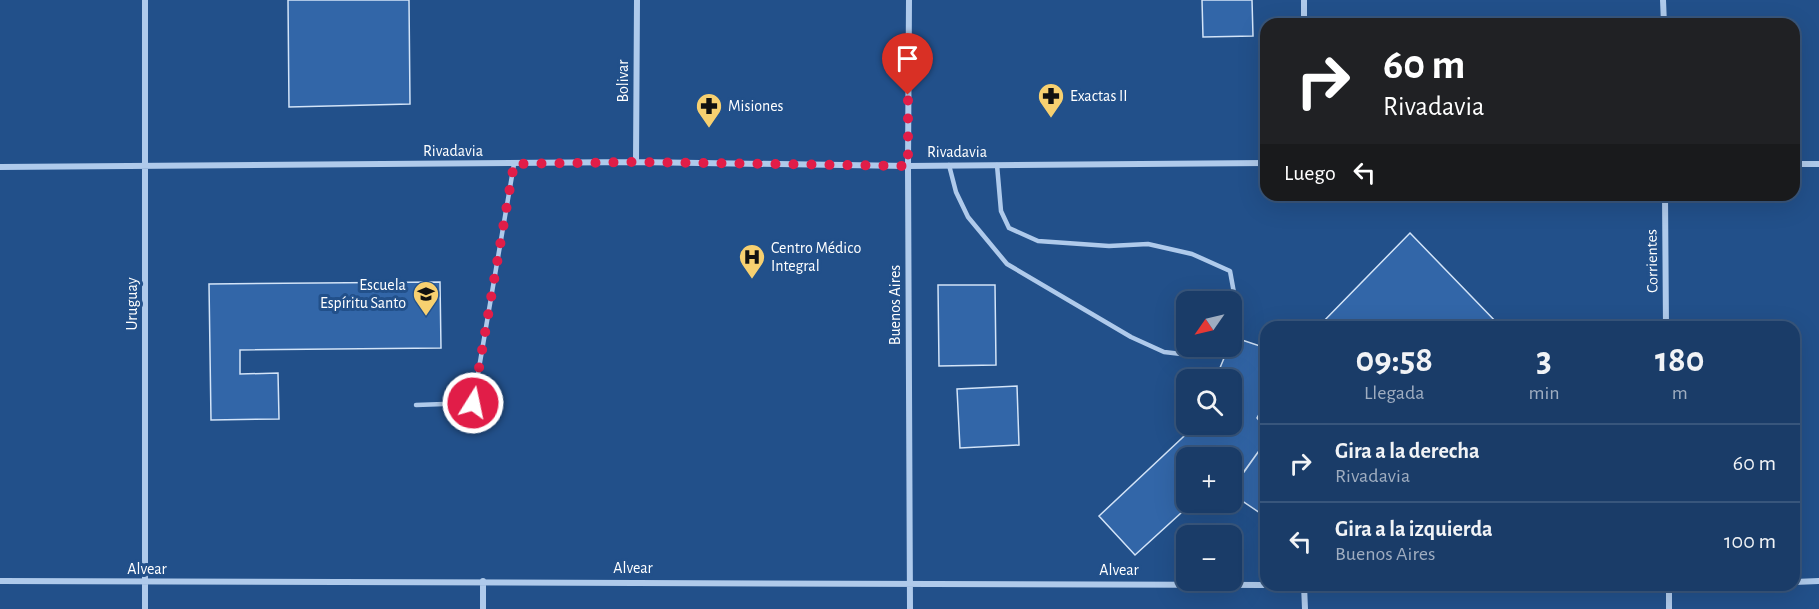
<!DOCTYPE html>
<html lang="es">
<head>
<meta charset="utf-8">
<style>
  body { margin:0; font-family:"Alegreya Sans",sans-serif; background:#23436e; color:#f1f3f6; height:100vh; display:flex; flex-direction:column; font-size:22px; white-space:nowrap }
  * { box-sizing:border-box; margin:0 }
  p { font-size:20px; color:#9fadc0 }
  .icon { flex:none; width:33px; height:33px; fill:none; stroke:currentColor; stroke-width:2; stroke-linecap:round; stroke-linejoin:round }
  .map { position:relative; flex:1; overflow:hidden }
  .sheet { position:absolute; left:1260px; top:321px; width:540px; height:270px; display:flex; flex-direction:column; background:#1a3c68; border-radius:18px; box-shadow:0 6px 24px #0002,0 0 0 2px #38567c }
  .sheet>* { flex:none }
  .hud { position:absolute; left:1260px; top:18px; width:540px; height:183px; border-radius:18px; box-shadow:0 6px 24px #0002,0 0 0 2px #38567c; background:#202124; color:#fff; overflow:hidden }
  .needle { width:39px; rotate:236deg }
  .tools { position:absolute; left:1176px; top:291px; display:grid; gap:12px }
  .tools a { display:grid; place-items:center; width:66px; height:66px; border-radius:12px; background:#1a3c68; box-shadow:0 6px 24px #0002,0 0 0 2px #38567c; font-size:30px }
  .pin { position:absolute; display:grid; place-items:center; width:51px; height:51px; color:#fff; margin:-62px -26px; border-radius:50% 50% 50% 0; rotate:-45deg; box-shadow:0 0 6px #0007 }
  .pin .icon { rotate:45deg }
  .me { position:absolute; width:66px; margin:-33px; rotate:10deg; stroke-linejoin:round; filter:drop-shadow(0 0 4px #0008) }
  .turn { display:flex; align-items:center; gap:21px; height:126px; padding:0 24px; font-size:27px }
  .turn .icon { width:78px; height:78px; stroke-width:2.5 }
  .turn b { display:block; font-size:42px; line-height:51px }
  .then { display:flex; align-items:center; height:57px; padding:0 24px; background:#0003; gap:12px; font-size:22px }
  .eta { display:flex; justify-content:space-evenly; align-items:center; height:102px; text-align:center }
  .eta b { font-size:36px; font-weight:700; line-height:42px }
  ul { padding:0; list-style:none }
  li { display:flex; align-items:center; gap:18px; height:78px; padding:0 24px; border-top:2px solid #38567c }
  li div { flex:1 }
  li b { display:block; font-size:22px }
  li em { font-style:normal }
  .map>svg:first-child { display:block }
  .building { fill:#3266a8; stroke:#d3e4f8; stroke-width:1.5 }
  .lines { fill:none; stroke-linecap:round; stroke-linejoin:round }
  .service { stroke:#afcaeb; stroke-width:4.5 }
  .minor { stroke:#afcaeb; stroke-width:6 }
  .route { stroke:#e11d48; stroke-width:10; stroke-dasharray:0 18 }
  .labels { text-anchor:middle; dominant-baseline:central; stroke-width:6; stroke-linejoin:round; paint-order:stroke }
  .street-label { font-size:16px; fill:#fff; stroke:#22508a }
  .poi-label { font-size:16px; fill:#fff; stroke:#22508a; text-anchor:start }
</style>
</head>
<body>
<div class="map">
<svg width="1819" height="609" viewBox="0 0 1819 609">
  <rect width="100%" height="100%" fill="#22508a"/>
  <path class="building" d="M 288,0 L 409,0 L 410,104 L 289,107 Z
    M 1202,0 L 1252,0 L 1253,36 L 1203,37 Z
    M 1410,233 L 1501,327 L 1318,327 Z
    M 440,282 L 441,348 L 240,350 L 240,374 L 278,373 L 279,419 L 211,420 L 209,284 Z
    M 938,285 L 995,285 L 996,365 L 939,366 Z
    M 1233,337 L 1266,348 L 1266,402 L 1257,418 L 1266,429 L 1266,441 L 1244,472 L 1232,467 L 1232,458 L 1186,458 L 1186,502 L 1193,502 L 1135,555 L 1099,516 L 1197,424 L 1232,424 L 1232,380 L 1215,380 L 1229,346 L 1232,346 Z
    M 1017,386 L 1019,445 L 960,448 L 957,389 Z
    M 1266,441 L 1266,517 L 1232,494 L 1232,488 Z"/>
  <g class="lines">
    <path class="service" d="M 949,165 L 956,192 L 968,217 L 1007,264 L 1131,337 L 1164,352 L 1190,355 L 1216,346
      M 997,165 L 1001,211 L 1009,228 L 1038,241 L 1109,246 L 1148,244 L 1192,254 L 1230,271 L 1236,304 L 1232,319
      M 416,405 L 473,403 L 514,164"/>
    <path class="minor" d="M 909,0 L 908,166 L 910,609
      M 1304,0 L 1304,24
      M 1663,0 L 1664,24
      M 636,162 L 637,0
      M 1794,164 L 1819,164
      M 0,167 L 636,162 L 908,166 L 1266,163
      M 1665,195 L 1666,327
      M 0,581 L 1266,585
      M 1794,582 L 1819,581
      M 1271,585 L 1365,585
      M 1304,585 L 1305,609
      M 145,609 L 145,0
      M 483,609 L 483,581
      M 1669,609 L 1669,585"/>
  </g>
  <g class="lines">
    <path class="route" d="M 473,403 L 514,164 L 636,162 L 908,166 L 908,95"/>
  </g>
  <defs>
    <g id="pharmacy-pin" transform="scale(1.35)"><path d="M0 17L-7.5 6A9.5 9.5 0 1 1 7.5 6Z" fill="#f7d070" stroke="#22508a"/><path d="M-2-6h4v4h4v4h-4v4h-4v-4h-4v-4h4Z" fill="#111"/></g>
    <g id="hospital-pin" transform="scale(1.35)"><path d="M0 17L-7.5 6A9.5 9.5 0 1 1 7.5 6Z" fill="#f7d070" stroke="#22508a"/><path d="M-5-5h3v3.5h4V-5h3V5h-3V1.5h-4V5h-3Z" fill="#111"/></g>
    <g id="school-pin" transform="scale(1.35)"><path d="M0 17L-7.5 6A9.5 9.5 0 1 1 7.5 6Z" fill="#f7d070" stroke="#22508a"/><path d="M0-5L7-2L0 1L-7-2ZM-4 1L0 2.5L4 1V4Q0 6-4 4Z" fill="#111"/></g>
  </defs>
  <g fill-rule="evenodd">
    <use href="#pharmacy-pin" x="1051" y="96"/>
    <use href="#pharmacy-pin" x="709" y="106"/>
    <use href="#hospital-pin" x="752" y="257"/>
    <use href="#school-pin" x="426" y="294"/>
  </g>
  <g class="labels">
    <g class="street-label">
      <text transform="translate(623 81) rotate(-90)">Bolivar</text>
      <text x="453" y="151">Rivadavia</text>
      <text x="957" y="152">Rivadavia</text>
      <text transform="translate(1652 261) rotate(-91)">Corrientes</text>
      <text transform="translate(132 304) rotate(-90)">Uruguay</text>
      <text transform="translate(895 305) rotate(-90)">Buenos Aires</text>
      <text x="633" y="568">Alvear</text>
      <text x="147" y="569">Alvear</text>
      <text x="1119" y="570">Alvear</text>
    </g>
    <g class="poi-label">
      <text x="1070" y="96">Exactas II</text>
      <text x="728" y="106">Misiones</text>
      <text x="771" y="248">Centro Médico<tspan x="771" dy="18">Integral</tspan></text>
      <text x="406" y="285" text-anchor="end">Escuela<tspan x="406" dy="18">Espíritu Santo</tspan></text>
    </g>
  </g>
</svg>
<div class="tools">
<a><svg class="needle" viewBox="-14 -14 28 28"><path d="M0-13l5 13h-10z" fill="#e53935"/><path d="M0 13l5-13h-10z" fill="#9fadc0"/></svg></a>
<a><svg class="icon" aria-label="search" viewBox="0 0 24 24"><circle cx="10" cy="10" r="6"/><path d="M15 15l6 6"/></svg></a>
<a>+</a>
<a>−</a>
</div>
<div class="pin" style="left:908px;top:95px;background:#d93025"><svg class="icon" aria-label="arrive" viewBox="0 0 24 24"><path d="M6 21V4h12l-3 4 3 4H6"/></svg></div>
<svg class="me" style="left:473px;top:403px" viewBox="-20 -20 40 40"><circle r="17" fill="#e11d48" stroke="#fff" stroke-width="3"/><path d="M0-11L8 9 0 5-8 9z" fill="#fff"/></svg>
<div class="hud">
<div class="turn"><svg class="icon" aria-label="right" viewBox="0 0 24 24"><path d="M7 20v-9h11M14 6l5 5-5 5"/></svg><div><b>60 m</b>Rivadavia</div></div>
<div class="then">Luego<svg class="icon" aria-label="left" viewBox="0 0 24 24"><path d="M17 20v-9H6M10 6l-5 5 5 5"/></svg></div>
</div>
<section class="sheet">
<div class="eta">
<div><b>09:58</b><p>Llegada</p></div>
<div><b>3</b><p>min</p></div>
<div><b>180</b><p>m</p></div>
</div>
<ul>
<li><svg class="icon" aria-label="right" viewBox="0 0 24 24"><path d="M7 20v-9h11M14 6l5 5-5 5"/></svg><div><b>Gira a la derecha</b><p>Rivadavia</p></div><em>60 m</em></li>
<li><svg class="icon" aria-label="left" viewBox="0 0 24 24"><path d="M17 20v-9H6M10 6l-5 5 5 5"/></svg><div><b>Gira a la izquierda</b><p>Buenos Aires</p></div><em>100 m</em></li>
</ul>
</section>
</div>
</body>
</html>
